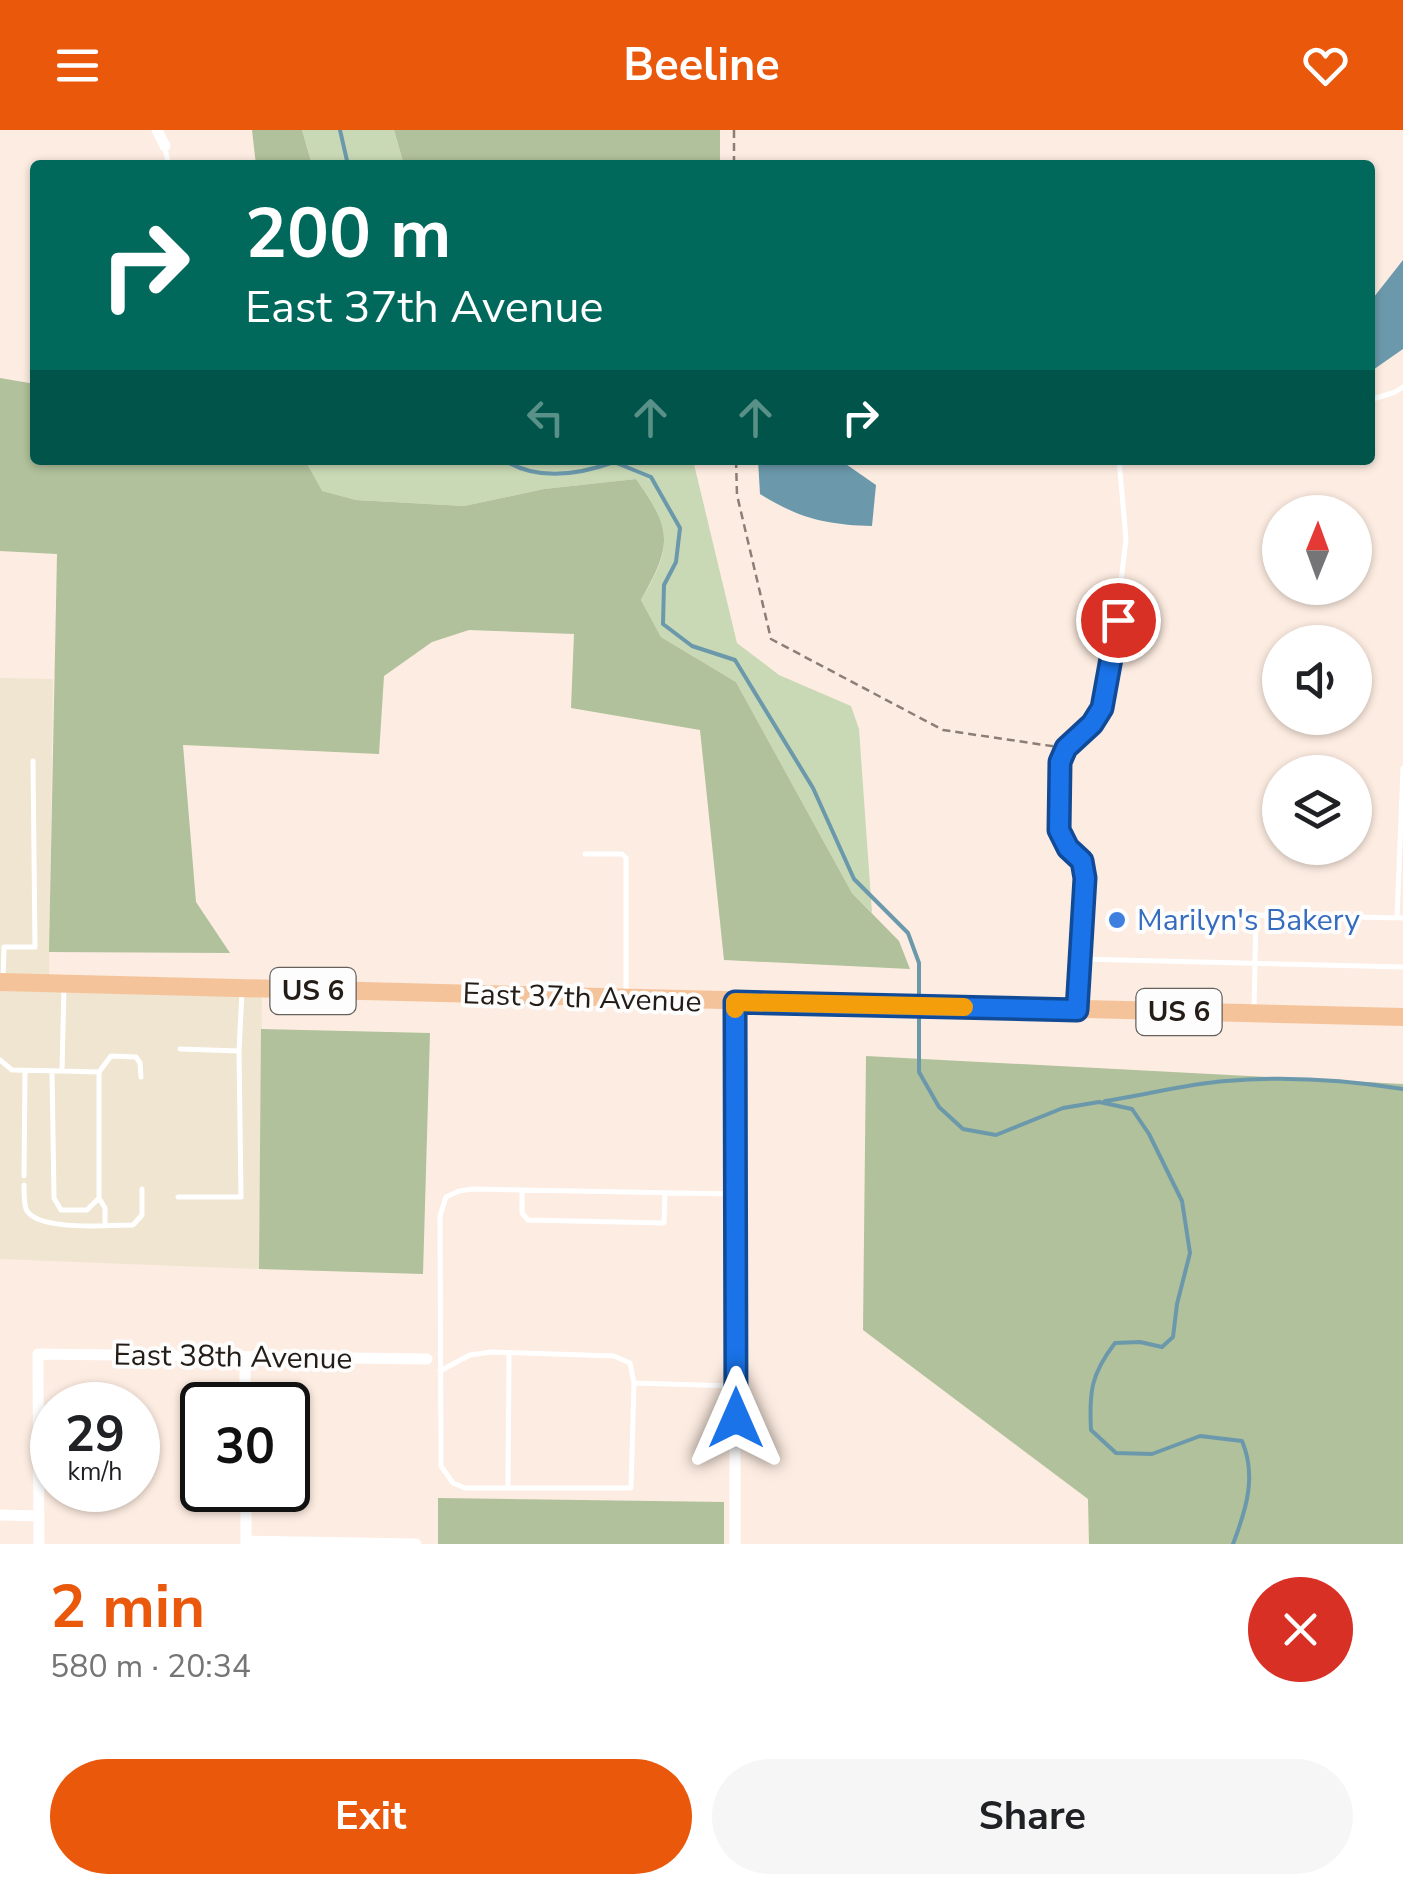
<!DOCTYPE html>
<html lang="en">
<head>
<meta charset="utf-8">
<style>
  body { margin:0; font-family:"Nunito Sans",sans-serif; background:#f6f6f6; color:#202124; height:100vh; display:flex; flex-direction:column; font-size:38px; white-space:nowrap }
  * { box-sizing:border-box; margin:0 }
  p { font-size:32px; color:#757577 }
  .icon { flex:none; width:55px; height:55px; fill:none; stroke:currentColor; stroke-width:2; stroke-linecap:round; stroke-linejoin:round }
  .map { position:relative; height:1414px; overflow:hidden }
  .sheet { display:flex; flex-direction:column; background:#fff; flex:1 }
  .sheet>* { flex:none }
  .hud { position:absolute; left:30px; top:30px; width:1345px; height:305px; border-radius:10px; box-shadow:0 2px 8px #0004; background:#00695c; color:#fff; overflow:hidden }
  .needle { width:65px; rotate:1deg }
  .tools { position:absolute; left:1262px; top:365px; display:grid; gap:20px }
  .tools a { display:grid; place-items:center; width:110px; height:110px; border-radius:50%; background:#fff; box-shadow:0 2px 8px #0004; font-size:50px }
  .speed { position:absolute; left:30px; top:1252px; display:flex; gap:20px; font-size:50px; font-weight:700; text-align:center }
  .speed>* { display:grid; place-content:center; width:130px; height:130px; border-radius:50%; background:#fff; box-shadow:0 2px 8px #0004; line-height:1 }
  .speed small { font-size:25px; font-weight:400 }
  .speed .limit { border:5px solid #111; border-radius:15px; background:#fff; color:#111 }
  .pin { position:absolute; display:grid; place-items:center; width:85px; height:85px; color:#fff; margin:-42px; border:5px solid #fff; border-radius:50%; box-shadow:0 2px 10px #0007 }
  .me { position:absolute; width:110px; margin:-55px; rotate:0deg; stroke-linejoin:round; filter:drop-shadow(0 0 8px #0008) }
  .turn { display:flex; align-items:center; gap:35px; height:210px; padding:0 50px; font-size:45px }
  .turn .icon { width:130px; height:130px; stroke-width:2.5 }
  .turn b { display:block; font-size:70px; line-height:85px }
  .lanes { display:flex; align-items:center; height:95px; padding:0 50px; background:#0003; justify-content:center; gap:50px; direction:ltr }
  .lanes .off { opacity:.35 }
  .round { display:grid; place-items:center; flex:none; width:105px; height:105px; border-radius:52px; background:#f6f6f6 }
  .head { display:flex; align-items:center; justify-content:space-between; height:170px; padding:0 50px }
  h1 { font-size:60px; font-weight:700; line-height:75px; color:#ea580c }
  .action { display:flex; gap:20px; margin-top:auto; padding:20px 50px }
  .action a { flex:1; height:115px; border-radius:60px; background:#ea580c; color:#fff; font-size:40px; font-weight:700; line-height:115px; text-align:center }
  .action a+a { background:#f6f6f6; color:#202124 }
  header { display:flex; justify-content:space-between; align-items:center; height:130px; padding:0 50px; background:#ea580c; color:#fff; font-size:45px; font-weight:700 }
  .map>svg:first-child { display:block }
  .commercial { fill:#efe5d0 }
  .green { fill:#c9d9b5 }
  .forest { fill:#b0c19b }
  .water { fill:#6b99ab }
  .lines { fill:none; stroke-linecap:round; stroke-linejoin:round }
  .stream { stroke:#6b99ab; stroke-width:4 }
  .path { stroke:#8a7e76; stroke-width:2.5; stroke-dasharray:8 5; stroke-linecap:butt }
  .lane { stroke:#fff; stroke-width:5 }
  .street { stroke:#fff; stroke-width:11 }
  .primary { stroke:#f5c39a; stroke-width:18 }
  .route-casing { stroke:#114b97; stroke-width:25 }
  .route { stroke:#1a73e8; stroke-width:18 }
  .slow { stroke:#f59e0b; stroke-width:18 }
  .shop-dot { fill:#3f7fe0; stroke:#fdfdfd; stroke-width:4 }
  .labels { text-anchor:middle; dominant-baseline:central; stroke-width:8; stroke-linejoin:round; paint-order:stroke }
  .shield { fill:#fdfdfd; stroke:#65605c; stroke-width:2.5 }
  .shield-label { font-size:28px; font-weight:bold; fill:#241c17 }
  .shop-label { font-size:30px; fill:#366cbe; stroke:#fdfdfd; text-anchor:start }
  .street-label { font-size:30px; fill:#241c17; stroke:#fdfdfd }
</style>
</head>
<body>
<header><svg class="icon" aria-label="menu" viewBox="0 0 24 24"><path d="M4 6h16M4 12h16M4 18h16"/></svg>Beeline<svg class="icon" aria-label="heart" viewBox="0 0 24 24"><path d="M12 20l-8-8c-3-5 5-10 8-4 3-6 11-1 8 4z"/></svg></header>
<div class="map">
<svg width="1403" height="1414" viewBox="0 0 1403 1414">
  <rect width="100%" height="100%" fill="#fdece1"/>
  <path class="commercial" d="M 0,548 L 53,549 L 49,849 L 0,848 Z
    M 0,858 L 262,865 L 259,1139 L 0,1129 Z"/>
  <path class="green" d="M 302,0 L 394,0 L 404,35 L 312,35 Z
    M 305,330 L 693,330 L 737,513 L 779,545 L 851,576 L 859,599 L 872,783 L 852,763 L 736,552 L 661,507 L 641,470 C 673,416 672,400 636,349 L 544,359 L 464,376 L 356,370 L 321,361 Z"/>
  <path class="forest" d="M 252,0 L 302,0 L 312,35 L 256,35 Z
    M 394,0 L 720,0 L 720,35 L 404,35 Z
    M 0,248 L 35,254 L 35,330 L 305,330 L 322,361 L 356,370 L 464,376 L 544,359 L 636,349 C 673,401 672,415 641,470 L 661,507 L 736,552 L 852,763 L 899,811 L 910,839 L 724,830 L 700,600 L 571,578 L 574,504 L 469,500 L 432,512 L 384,546 L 379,624 L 183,615 L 196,772 L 230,823 L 49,822 L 57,424 L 0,421 Z
    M 261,899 L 430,903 L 423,1144 L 259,1139 Z
    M 866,926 L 1403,954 L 1403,1414 L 1089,1414 L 1088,1369 L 863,1200 Z
    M 438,1368 L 724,1372 L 724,1414 L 438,1414 Z"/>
  <path class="water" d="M 1403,130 L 1403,219 L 1370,242 L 1370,172 Z
    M 758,330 L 840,330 L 876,355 L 872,396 C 827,395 798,388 760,364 Z"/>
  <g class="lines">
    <path class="stream" d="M 340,0 L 348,35
      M 504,330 C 537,351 578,345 614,332 L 651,347 L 680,398 L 676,432 L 664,455 L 663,494 L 692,516 L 735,530 L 813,658 L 854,749 L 908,803 L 919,833 L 919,871
      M 919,881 L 919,942 L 939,977 L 963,999 L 996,1005 L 1063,978 L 1099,972 L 1132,979 L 1149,1004 L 1182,1071 L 1190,1123 L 1177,1174 L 1173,1207 L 1162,1217 L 1140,1212 L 1115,1213 C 1091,1244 1089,1262 1091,1300 L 1116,1323 L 1152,1324 L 1200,1306 L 1242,1311 C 1257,1346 1246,1380 1233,1414
      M 1105,971 C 1145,965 1186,954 1226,951 C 1284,946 1346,950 1403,959"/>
    <path class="path" d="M 734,0 L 734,35
      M 736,330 L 737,365 L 771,509 L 943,600 L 1058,617"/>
    <path class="lane" d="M 165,19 L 169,35
      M 1370,270 L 1395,262 L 1403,257
      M 585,724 L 622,724 L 626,728 L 626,861
      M 1397,788 L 1403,638
      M 1080,829 L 1403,837
      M 3,849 L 4,817 L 35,817 L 33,631
      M 1077,877 L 1085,749 L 1083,731 L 1068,718 L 1059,700 L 1060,631 L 1066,618 L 1092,594 L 1102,578 L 1110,544 L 1126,409 L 1119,330
      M 1254,881 L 1256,785 L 1403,788
      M 180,919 L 239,921
      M 0,930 L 12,940 L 62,941 L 64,856
      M 52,941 L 54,1068 L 61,1080 L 87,1080 L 99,1068 L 99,942 L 111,926 L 136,927 L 140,933 L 141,947
      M 62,941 L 99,942
      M 24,1046 L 25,941
      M 24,1055 C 24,1062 24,1073 26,1079 C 36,1102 111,1095 133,1095 L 142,1085 L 142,1059
      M 522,1061 L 522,1083 L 528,1090 L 664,1093 L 665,1063
      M 733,1064 L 473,1059 L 459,1061 L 446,1067 L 440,1086 L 441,1336 L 453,1353 L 465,1358 L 631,1358 L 634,1253 L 734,1256
      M 178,1067 L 241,1067 L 239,921 L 242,862
      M 99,1068 L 105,1078 L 105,1095
      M 440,1241 L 470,1225 L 491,1222 L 614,1226 L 630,1233 L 634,1253
      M 508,1358 L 509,1223"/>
    <path class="street" d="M 157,0 L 165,16
      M 735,872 L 735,1414
      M 245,1228 L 245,1275
      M 246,1360 L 246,1414
      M 0,1385 L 39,1386
      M 246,1411 L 416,1414
      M 39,1414 L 38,1224 L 427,1229"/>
    <path class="primary" d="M 0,852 L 1403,887"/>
  </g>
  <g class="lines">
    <g class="route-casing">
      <path id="route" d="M 736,1288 L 735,872 L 1077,880 L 1085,748 L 1082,731 L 1068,718 L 1059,700 L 1060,632 L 1066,618 L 1092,594 L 1102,578 L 1118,490"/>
    </g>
    <use href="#route" class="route"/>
    <path class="slow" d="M 735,879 L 735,872 L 964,877"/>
  </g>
  <circle class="shop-dot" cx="1117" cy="790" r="10"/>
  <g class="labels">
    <g class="shield">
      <rect x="270.5" y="838" width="85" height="46" rx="8"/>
      <rect x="1136.5" y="859" width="85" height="46" rx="8"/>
    </g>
    <g class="shield-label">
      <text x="313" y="861">US 6</text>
      <text x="1179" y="882">US 6</text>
    </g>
    <g class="shop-label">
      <text x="1137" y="790">Marilyn's Bakery</text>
    </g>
    <g class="street-label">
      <text transform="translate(582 868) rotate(2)">East 37th Avenue</text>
      <text transform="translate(233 1227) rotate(1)">East 38th Avenue</text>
    </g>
  </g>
</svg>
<div class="tools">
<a><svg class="needle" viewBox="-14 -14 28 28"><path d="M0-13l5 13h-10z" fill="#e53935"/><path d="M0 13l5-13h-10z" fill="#757577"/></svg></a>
<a><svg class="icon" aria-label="sound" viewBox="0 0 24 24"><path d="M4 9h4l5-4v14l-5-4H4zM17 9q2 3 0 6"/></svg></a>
<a><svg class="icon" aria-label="layers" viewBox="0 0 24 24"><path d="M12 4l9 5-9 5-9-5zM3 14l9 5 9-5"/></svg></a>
</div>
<div class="speed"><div>29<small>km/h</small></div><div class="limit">30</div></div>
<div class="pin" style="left:1118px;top:490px;background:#d93025"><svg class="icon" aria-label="arrive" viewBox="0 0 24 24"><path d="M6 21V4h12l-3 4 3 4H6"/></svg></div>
<svg class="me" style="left:736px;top:1288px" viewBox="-20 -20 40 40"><path d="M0-17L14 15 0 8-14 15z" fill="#1a73e8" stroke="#fff" stroke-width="4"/></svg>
<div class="hud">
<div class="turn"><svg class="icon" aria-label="right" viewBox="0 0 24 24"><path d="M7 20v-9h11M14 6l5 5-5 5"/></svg><div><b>200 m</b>East 37th Avenue</div></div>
<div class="lanes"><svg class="icon off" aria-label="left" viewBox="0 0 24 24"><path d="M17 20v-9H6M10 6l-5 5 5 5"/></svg><svg class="icon off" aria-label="ahead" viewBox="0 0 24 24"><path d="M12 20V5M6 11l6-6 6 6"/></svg><svg class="icon off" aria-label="ahead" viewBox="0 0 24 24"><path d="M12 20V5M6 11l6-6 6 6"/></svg><svg class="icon" aria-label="right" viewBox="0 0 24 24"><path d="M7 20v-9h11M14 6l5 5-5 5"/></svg></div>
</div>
</div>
<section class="sheet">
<div class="head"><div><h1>2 min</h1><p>580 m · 20:34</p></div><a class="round" style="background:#d93025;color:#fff"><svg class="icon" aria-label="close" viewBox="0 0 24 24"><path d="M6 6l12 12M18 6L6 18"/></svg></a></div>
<div class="action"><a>Exit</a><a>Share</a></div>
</section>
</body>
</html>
